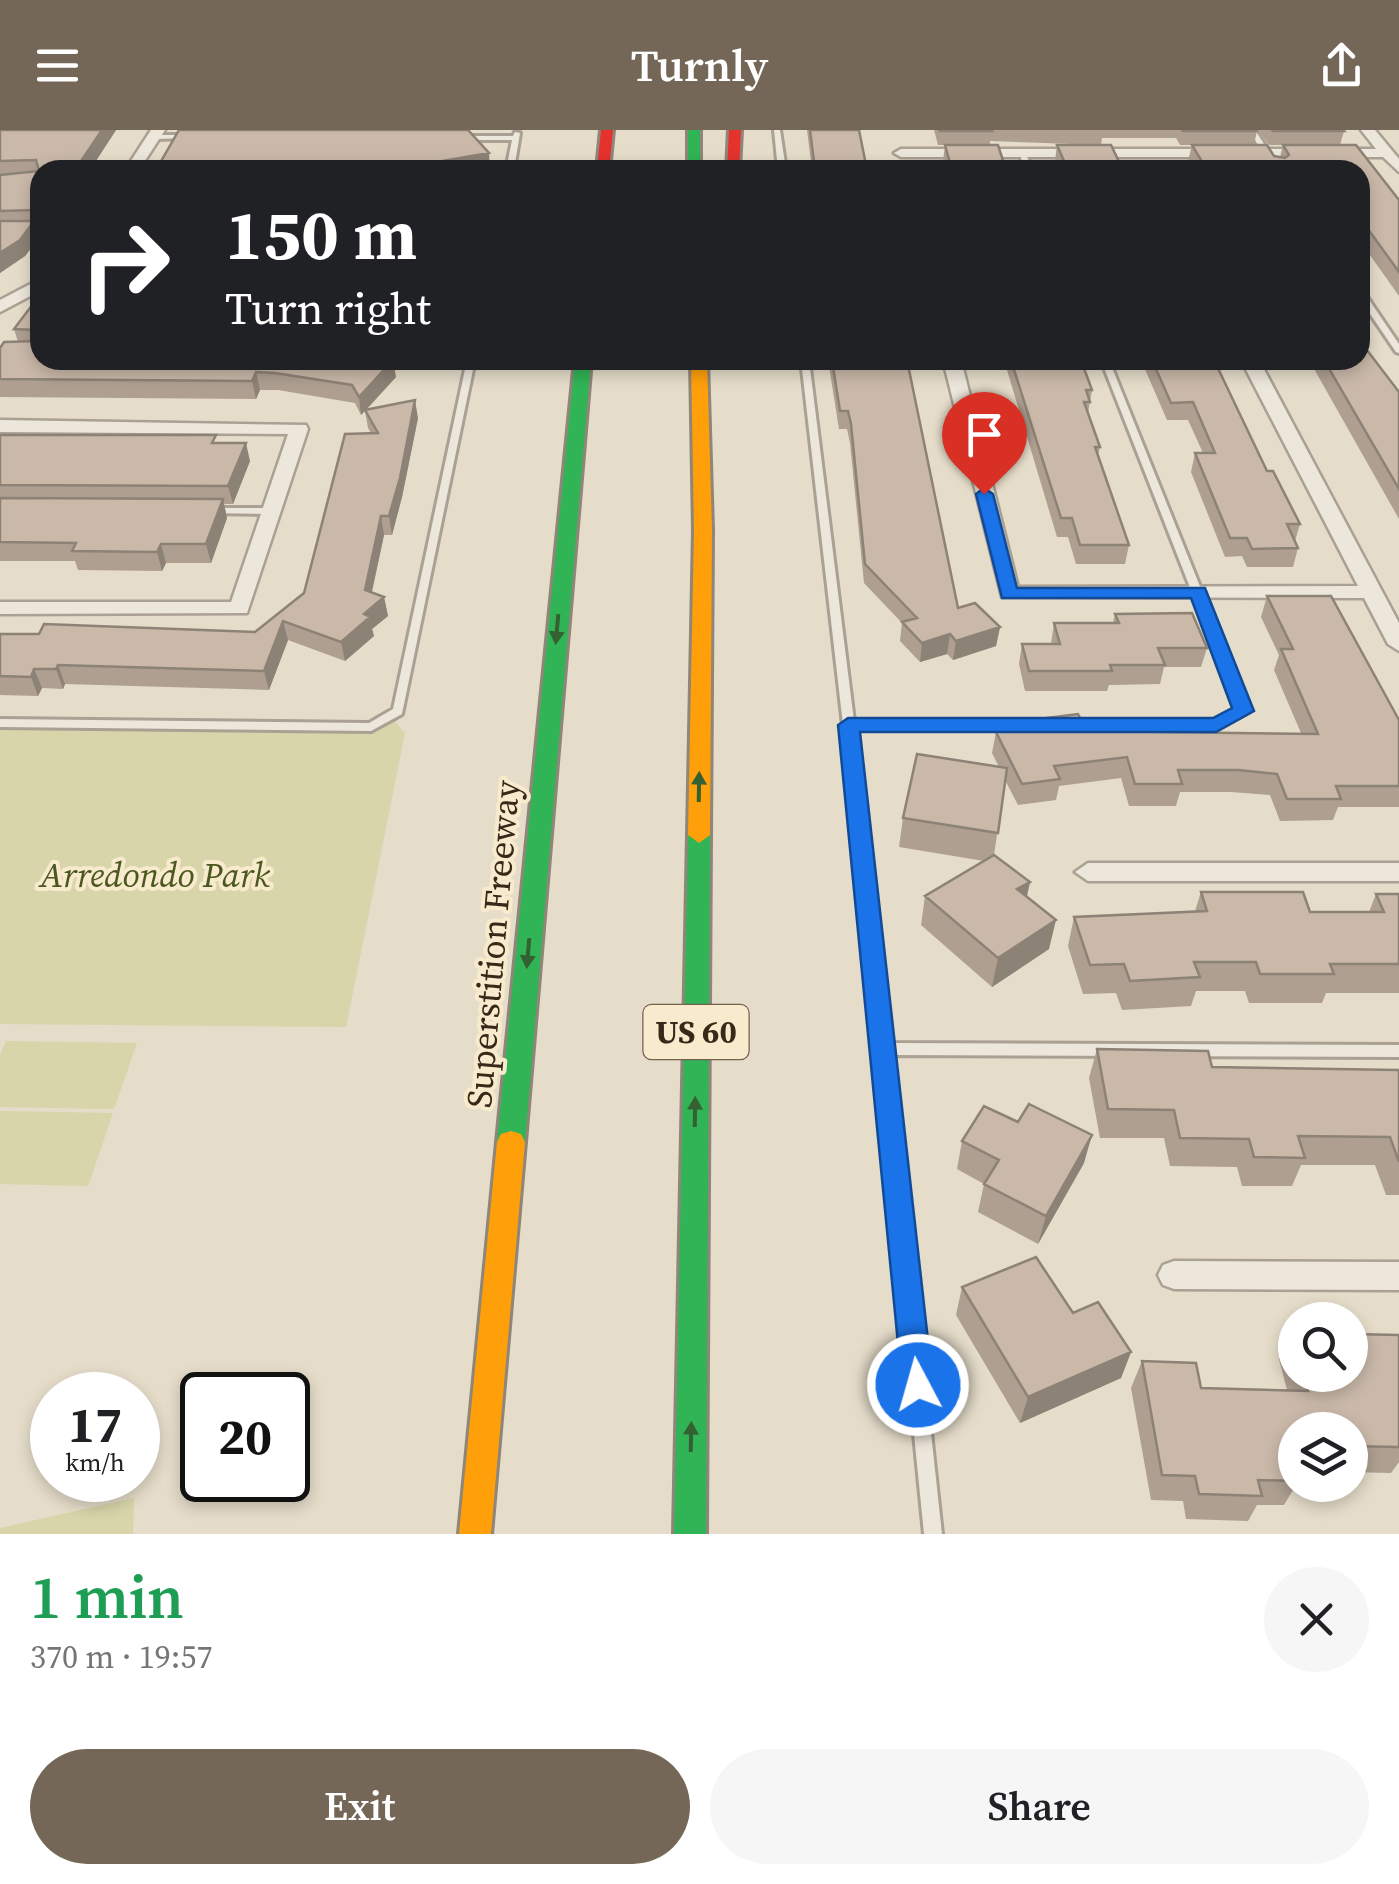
<!DOCTYPE html>
<html lang="en">
<head>
<meta charset="utf-8">
<style>
  body { margin:0; font-family:"Source Serif 4",serif; background:#f6f6f6; color:#202124; height:100vh; display:flex; flex-direction:column; font-size:38px; white-space:nowrap }
  * { box-sizing:border-box; margin:0 }
  p { font-size:32px; color:#757577 }
  .icon { flex:none; width:55px; height:55px; fill:none; stroke:currentColor; stroke-width:2; stroke-linecap:round; stroke-linejoin:round }
  .map { position:relative; height:1404px; overflow:hidden }
  .details { display:flex; flex-direction:column; background:#fff; flex:1 }
  .details>* { flex:none }
  .guide { position:absolute; left:30px; top:30px; width:1340px; height:210px; border-radius:30px; box-shadow:0 5px 15px #0003; background:#202124; color:#fff; overflow:hidden }
  .buttons { position:absolute; left:1278px; top:1172px; display:grid; gap:20px }
  .buttons a { display:grid; place-items:center; width:90px; height:90px; border-radius:50%; background:#fff; box-shadow:0 5px 15px #0003; font-size:50px }
  .speed { position:absolute; left:30px; top:1242px; display:flex; gap:20px; font-size:50px; font-weight:700; text-align:center }
  .speed>* { display:grid; place-content:center; width:130px; height:130px; border-radius:50%; background:#fff; box-shadow:0 5px 15px #0003; line-height:1 }
  .speed small { font-size:25px; font-weight:400 }
  .speed .limit { border:5px solid #111; border-radius:15px; background:#fff; color:#111 }
  .pin { position:absolute; display:grid; place-items:center; width:85px; height:85px; color:#fff; margin:-102px -42px; border-radius:50% 50% 50% 0; rotate:-45deg; box-shadow:0 0 10px #0007 }
  .pin .icon { rotate:45deg }
  .me { position:absolute; width:110px; margin:-55px; rotate:354deg; stroke-linejoin:round; filter:drop-shadow(0 0 8px #0008) }
  .turn { display:flex; align-items:center; gap:35px; height:210px; padding:0 30px; font-size:45px }
  .turn .icon { width:130px; height:130px; stroke-width:2.5 }
  .turn b { display:block; font-size:70px; line-height:85px }
  .round { display:grid; place-items:center; flex:none; width:105px; height:105px; border-radius:52px; background:#f6f6f6 }
  .head { display:flex; align-items:center; justify-content:space-between; height:170px; padding:0 30px }
  h1 { font-size:60px; font-weight:600; line-height:75px; color:#1e9e55 }
  .action { display:flex; gap:20px; margin-top:auto; padding:20px 30px }
  .action a { flex:1; height:115px; border-radius:60px; background:#756757; color:#fff; font-size:40px; font-weight:600; line-height:115px; text-align:center }
  .action a+a { background:#f6f6f6; color:#202124 }
  header { display:flex; justify-content:space-between; align-items:center; height:130px; padding:0 30px; background:#756757; color:#fff; font-size:45px; font-weight:600 }
  .map>svg:first-child { display:block }
  .green { fill:#d7d5a9 }
  .lines { fill:none; stroke-linecap:round; stroke-linejoin:round }
  .lane-casing { stroke:#aaa093; stroke-width:6 }
  .street-casing { stroke:#aaa093; stroke-width:5 }
  .fast-casing { stroke:#8f8679; stroke-width:6 }
  .slow-casing { stroke:#8f8679; stroke-width:6 }
  .jam-casing { stroke:#8f8679; stroke-width:6 }
  .lane { fill:#ece6db; fill-rule:evenodd }
  .street { fill:#ece6db; fill-rule:evenodd }
  .fast { fill:#30b455; fill-rule:evenodd }
  .slow { fill:#ff9f0a; fill-rule:evenodd }
  .jam { fill:#e5322d; fill-rule:evenodd }
  .wall { fill:#ae9f91 }
  .shaded-wall { fill:#8d8276 }
  .building { fill:#cab9a9; stroke:#8d8276; stroke-width:2.5 }
  .oneway { fill:#356032 }
  .route { fill:#1a73e8; stroke:#114b97; stroke-width:2.5 }
  .labels { text-anchor:middle; dominant-baseline:central; stroke-width:8; stroke-linejoin:round; paint-order:stroke }
  .shield { fill:#f8eacc; stroke:#72624f; stroke-width:2.5 }
  .shield-label { font-size:32px; font-weight:bold; fill:#38281a }
  .park-label { font-size:35px; font-style:italic; fill:#4a571f; stroke:#f8eacc }
  .street-label { font-size:35px; fill:#38281a; stroke:#f8eacc }
</style>
</head>
<body>
<header><svg class="icon" aria-label="menu" viewBox="0 0 24 24"><path d="M4 6h16M4 12h16M4 18h16"/></svg>Turnly<svg class="icon" aria-label="share" viewBox="0 0 24 24"><path d="M12 15V3M7 8l5-5 5 5M5 13v7h14v-7"/></svg></header>
<div class="map">
<svg width="1399" height="1404" viewBox="0 0 1399 1404">
  <rect width="100%" height="100%" fill="#e5dcc9"/>
  <path class="green" d="M 390,586 L 405,603 L 346,897 L 0,894 L 0,593 L 370,597 Z
    M 6,911 L 137,913 L 114,979 L 0,977 L 0,925 Z
    M 0,981 L 113,983 L 88,1056 L 0,1054 Z
    M 134,1368 L 133,1404 L 0,1404 L 0,1398 Z"/>
  <g class="lines">
    <g class="lane-casing">
      <path id="lane" d="M 774,0 L 780,0 L 786,40 L 778,40 Z
        M 1249,0 L 1255,0 L 1281,40 L 1273,40 Z
        M 515,2 L 520,3 L 514,40 L 506,40 L 512,10 L 461,10 L 458,8 L 461,6 L 513,6 Z
        M 191,5 L 194,7 L 193,8 L 153,9 L 150,7 L 153,5 Z
        M 1022,20 L 1025,22 L 1033,40 L 1025,40 L 1019,22 Z
        M 0,100 L 40,100 L 40,104 L 0,104 Z
        M 1360,161 L 1363,161 L 1399,214 L 1399,223 L 1396,222 L 1360,169 Z
        M 467,230 L 475,230 L 402,584 L 371,601 L 0,597 L 0,589 L 369,593 L 393,579 Z
        M 801,230 L 809,230 L 854,591 L 1022,591 L 1028,595 L 1022,599 L 855,599 L 889,913 L 1399,915 L 1399,927 L 890,925 L 942,1404 L 924,1404 L 843,595 Z
        M 1101,230 L 1109,230 L 1250,581 L 1217,599 L 1067,599 L 1061,595 L 1067,591 L 1215,591 L 1238,580 Z
        M 208,378 L 271,378 L 276,381 L 271,384 L 205,383 L 203,381 Z"/>
    </g>
    <g class="street-casing">
      <path id="street" d="M 151,0 L 165,0 L 139,40 L 125,40 Z
        M 1361,0 L 1375,0 L 1399,29 L 1399,42 L 1383,27 L 901,27 L 894,23 L 901,19 L 1376,19 Z
        M 40,149 L 40,161 L 0,182 L 0,170 Z
        M 943,230 L 961,230 L 1018,457 L 1358,456 L 1241,230 L 1259,230 L 1399,493 L 1399,521 L 1388,514 L 1364,468 L 1002,467 Z
        M 0,290 L 306,295 L 308,299 L 247,483 L 0,484 L 0,472 L 231,472 L 288,304 L 0,302 Z
        M 1088,733 L 1399,733 L 1399,751 L 1088,751 L 1075,742 Z
        M 1174,1131 L 1399,1132 L 1399,1160 L 1174,1159 L 1163,1155 L 1158,1145 L 1163,1135 Z"/>
    </g>
    <g class="fast-casing">
      <path id="fast" d="M 688,0 L 700,0 L 700,40 L 688,40 Z
        M 575,230 L 591,230 L 525,1012 L 521,1020 L 511,1023 L 501,1020 L 497,1012 Z
        M 699,697 L 710,705 L 706,1404 L 674,1404 L 688,705 Z"/>
    </g>
    <g class="slow-casing">
      <path id="slow" d="M 691,230 L 707,230 L 712,400 L 710,705 L 699,713 L 688,705 L 694,400 Z
        M 511,1001 L 521,1004 L 525,1012 L 491,1404 L 459,1404 L 497,1012 L 501,1004 Z"/>
    </g>
    <g class="jam-casing">
      <path id="jam" d="M 601,0 L 613,0 L 609,40 L 597,40 Z
        M 729,0 L 741,0 L 739,40 L 727,40 Z"/>
    </g>
    <use href="#lane" class="lane"/>
    <use href="#street" class="street"/>
    <use href="#fast" class="fast"/>
    <use href="#slow" class="slow"/>
    <use href="#jam" class="jam"/>
  </g>
  <path class="wall" d="M 0,0 L 116,0 L 90,40 L 40,40 L 40,96 L 35,96 L 39,108 L 25,126 L 0,143 Z
    M 807,0 L 859,0 L 867,40 L 812,40 Z
    M 934,0 L 1257,0 L 1257,1 L 1254,15 L 1180,15 L 1176,8 L 1102,8 L 1101,15 L 990,11 L 990,15 L 938,15 Z
    M 1258,0 L 1343,0 L 1344,1 L 1340,15 L 1269,15 Z
    M 945,15 L 1006,40 L 946,40 L 943,31 Z
    M 1057,15 L 1123,40 L 1059,40 L 1055,31 Z
    M 1192,15 L 1267,15 L 1274,26 L 1280,27 L 1283,15 L 1356,15 L 1399,70 L 1399,166 L 1360,111 L 1360,40 L 1194,40 L 1188,31 Z
    M 36,170 L 396,247 L 367,279 L 418,288 L 402,367 L 392,405 L 384,405 L 372,462 L 384,467 L 388,486 L 372,499 L 374,506 L 345,531 L 288,510 L 269,560 L 65,554 L 63,559 L 42,558 L 38,566 L 0,565 L 0,504 L 255,502 L 304,463 L 371,303 L 368,298 L 365,281 L 361,285 L 355,273 L 278,260 L 260,260 L 256,269 L 0,267 L 0,218 L 18,212 L 14,199 Z
    M 828,230 L 907,230 L 958,478 L 1000,497 L 996,516 L 953,530 L 947,524 L 920,532 L 900,511 L 902,493 L 864,453 L 850,313 L 847,299 L 839,299 Z
    M 1004,230 L 1081,230 L 1092,260 L 1088,283 L 1100,317 L 1098,325 L 1129,415 L 1125,434 L 1076,434 L 1068,407 L 1057,407 Z
    M 1141,230 L 1214,230 L 1267,341 L 1300,394 L 1295,411 L 1298,418 L 1293,437 L 1247,437 L 1242,426 L 1225,427 L 1191,342 L 1195,323 L 1203,323 L 1188,290 L 1167,290 Z
    M 1309,230 L 1360,230 L 1399,262 L 1399,389 Z
    M 0,305 L 217,313 L 250,331 L 233,374 L 224,374 L 227,388 L 211,433 L 166,433 L 162,441 L 78,440 L 75,431 L 0,431 Z
    M 1267,466 L 1399,590 L 1399,677 L 1338,677 L 1333,690 L 1280,691 L 1270,665 L 1231,662 L 1180,662 L 1176,676 L 1129,676 L 1121,648 L 1059,656 L 1056,670 L 1018,675 L 1005,650 L 994,725 L 1030,752 L 1027,767 L 1049,819 L 992,857 L 921,795 L 925,766 L 984,731 L 899,717 L 903,688 L 999,637 L 992,623 L 996,602 L 1006,600 L 1007,593 L 1087,601 L 1301,603 L 1274,540 L 1279,525 L 1261,487 Z
    M 1115,484 L 1207,518 L 1201,537 L 1164,537 L 1160,554 L 1109,555 L 1107,561 L 1025,561 L 1019,534 L 1022,514 L 1051,514 L 1054,493 L 1113,493 Z
    M 1201,762 L 1310,782 L 1369,782 L 1376,764 L 1399,764 L 1399,863 L 1326,863 L 1322,873 L 1249,873 L 1245,861 L 1196,861 L 1191,876 L 1122,880 L 1116,863 L 1083,864 L 1068,816 L 1074,787 L 1195,781 Z
    M 1097,919 L 1212,937 L 1399,940 L 1399,1065 L 1386,1065 L 1375,1035 L 1301,1035 L 1292,1056 L 1242,1056 L 1237,1037 L 1170,1036 L 1164,1008 L 1100,1008 L 1089,948 Z
    M 962,1011 L 1084,1033 L 1038,1114 L 978,1082 L 984,1054 L 957,1039 Z
    M 962,1157 L 1073,1183 L 1131,1222 L 1121,1248 L 1020,1293 L 956,1185 Z
    M 1293,1202 L 1295,1202 L 1295,1245 L 1350,1245 L 1399,1205 L 1399,1332 L 1391,1343 L 1350,1342 L 1350,1300 L 1295,1300 L 1295,1355 L 1296,1355 L 1284,1375 L 1257,1375 L 1248,1391 L 1186,1389 L 1183,1371 L 1151,1370 L 1131,1258 L 1142,1231 L 1201,1258 L 1287,1260 L 1279,1229 Z"/>
  <path class="shaded-wall" d="M 102,0 L 116,0 L 90,40 L 75,40 Z
    M 489,23 L 490,39 L 426,40 L 425,34 Z
    M 34,91 L 39,108 L 25,126 L 0,143 L 0,123 Z
    M 393,230 L 396,247 L 361,285 L 359,267 Z
    M 256,242 L 260,260 L 256,269 L 252,251 Z
    M 415,270 L 418,288 L 402,367 L 392,405 L 389,386 Z
    M 246,313 L 250,331 L 233,374 L 228,356 Z
    M 223,369 L 227,388 L 211,433 L 206,414 Z
    M 381,386 L 384,405 L 368,479 L 365,460 Z
    M 161,414 L 166,433 L 162,441 L 157,422 Z
    M 384,467 L 388,486 L 372,499 L 374,506 L 345,531 L 341,512 L 364,484 Z
    M 283,491 L 288,510 L 269,560 L 264,541 Z
    M 1000,497 L 996,516 L 953,530 L 956,511 Z
    M 950,504 L 947,524 L 920,532 L 922,513 Z
    M 58,535 L 65,554 L 63,559 L 56,539 Z
    M 34,539 L 42,558 L 38,566 L 31,547 Z
    M 1030,752 L 1023,781 L 1017,759 Z
    M 1056,790 L 1049,819 L 992,857 L 998,828 Z
    M 1092,1005 L 1084,1033 L 1038,1114 L 1046,1086 Z
    M 1131,1222 L 1121,1248 L 1020,1293 L 1028,1267 Z"/>
  <path class="building" d="M 0,0 L 102,0 L 75,40 L 40,40 L 39,85 L 35,80 L 0,81 L 0,45 L 39,41 L 36,30 L 0,31 Z
    M 179,0 L 468,0 L 489,23 L 425,34 L 446,40 L 156,40 Z
    M 810,0 L 859,0 L 867,40 L 815,40 Z
    M 939,0 L 991,0 L 992,1 L 940,1 Z
    M 1182,0 L 1257,0 L 1257,1 L 1183,1 Z
    M 1272,0 L 1343,0 L 1344,1 L 1273,1 Z
    M 945,15 L 998,15 L 1006,40 L 952,40 Z
    M 1057,15 L 1111,15 L 1123,40 L 1068,40 Z
    M 1192,15 L 1267,15 L 1274,26 L 1285,28 L 1289,25 L 1283,15 L 1356,15 L 1399,70 L 1399,142 L 1360,88 L 1360,40 L 1207,40 Z
    M 0,91 L 34,91 L 20,110 L 0,123 Z
    M 36,170 L 40,170 L 40,230 L 393,230 L 359,267 L 352,255 L 275,243 L 256,242 L 252,251 L 0,249 L 0,218 L 4,212 L 37,211 L 37,200 L 14,199 Z
    M 1360,211 L 1399,262 L 1399,359 L 1324,230 L 1360,230 Z
    M 832,230 L 907,230 L 958,478 L 975,473 L 1000,497 L 956,511 L 950,504 L 922,513 L 902,492 L 917,488 L 865,434 L 851,294 L 848,281 L 840,281 Z
    M 1011,230 L 1081,230 L 1092,260 L 1086,260 L 1090,272 L 1084,272 L 1100,317 L 1095,317 L 1129,415 L 1080,415 L 1072,388 L 1061,388 Z
    M 1152,230 L 1214,230 L 1267,341 L 1273,341 L 1300,394 L 1287,394 L 1298,418 L 1252,419 L 1247,408 L 1230,408 L 1195,323 L 1215,323 L 1193,272 L 1171,273 Z
    M 415,270 L 400,348 L 389,386 L 381,386 L 365,460 L 384,467 L 364,484 L 370,487 L 341,512 L 283,491 L 264,541 L 58,535 L 56,539 L 34,539 L 31,547 L 0,546 L 0,504 L 39,504 L 44,494 L 255,502 L 304,463 L 345,304 L 378,303 L 365,280 Z
    M 0,305 L 216,305 L 212,313 L 246,313 L 228,356 L 0,355 Z
    M 0,368 L 223,369 L 206,414 L 161,414 L 157,422 L 72,421 L 76,413 L 0,412 Z
    M 1267,466 L 1331,466 L 1399,590 L 1399,656 L 1336,656 L 1341,669 L 1287,669 L 1277,644 L 1238,640 L 1178,640 L 1182,654 L 1135,654 L 1127,627 L 1054,636 L 1060,649 L 1022,654 L 996,602 L 1011,600 L 1007,593 L 1078,584 L 1087,601 L 1318,604 L 1281,519 L 1293,519 Z
    M 1192,483 L 1207,518 L 1158,518 L 1165,535 L 1110,535 L 1112,541 L 1029,541 L 1022,514 L 1060,514 L 1054,493 L 1119,493 L 1115,484 Z
    M 917,624 L 1007,638 L 998,703 L 903,688 Z
    M 994,725 L 1030,752 L 1017,759 L 1056,790 L 998,828 L 925,766 Z
    M 1201,762 L 1303,762 L 1310,782 L 1384,782 L 1376,764 L 1399,764 L 1399,834 L 1330,834 L 1334,844 L 1260,844 L 1256,832 L 1194,832 L 1200,847 L 1130,851 L 1124,834 L 1090,835 L 1074,787 L 1207,781 Z
    M 1097,919 L 1208,921 L 1212,937 L 1399,940 L 1399,1032 L 1390,1007 L 1298,1006 L 1305,1028 L 1254,1027 L 1249,1009 L 1180,1008 L 1174,980 L 1108,979 Z
    M 1029,974 L 1092,1005 L 1046,1086 L 984,1054 L 999,1030 L 962,1011 L 984,976 L 1018,992 Z
    M 1036,1127 L 1073,1183 L 1098,1172 L 1131,1222 L 1028,1267 L 962,1157 Z
    M 1350,1204 L 1399,1205 L 1399,1317 L 1350,1316 L 1350,1300 L 1295,1300 L 1295,1315 L 1290,1315 L 1295,1334 L 1295,1351 L 1258,1350 L 1262,1366 L 1199,1364 L 1195,1346 L 1162,1345 L 1142,1231 L 1196,1233 L 1201,1258 L 1308,1261 L 1304,1245 L 1350,1245 Z"/>
  <defs><path id="oneway-solid" d="M-6-.8H1V-3.2L6.5 0L1 3.2V.8H-6Z" transform="scale(2.5)"/></defs>
  <g class="oneway">
    <use href="#oneway-solid" transform="translate(557 499) rotate(95)"/>
    <use href="#oneway-solid" transform="translate(699 657) rotate(-89)"/>
    <use href="#oneway-solid" transform="translate(528 823) rotate(95)"/>
    <use href="#oneway-solid" transform="translate(695 982) rotate(-89)"/>
    <use href="#oneway-solid" transform="translate(691 1307) rotate(-89)"/>
  </g>
  <path class="route" d="M 984,358 L 993,364 L 1017,458 L 1205,458 L 1254,581 L 1216,602 L 860,602 L 933,1255 L 929,1265 L 918,1269 L 907,1265 L 902,1255 L 838,595 L 848,588 L 1213,588 L 1232,578 L 1191,468 L 1002,468 L 976,364 Z"/>
  <g class="labels">
    <rect class="shield" x="643.5" y="875" width="105" height="54" rx="8"/>
    <g class="shield-label">
      <text x="696" y="902">US 60</text>
    </g>
    <g class="park-label">
      <text x="155" y="745">Arredondo Park</text>
    </g>
    <g class="street-label">
      <text transform="translate(493 814) rotate(-85)">Superstition Freeway</text>
    </g>
  </g>
</svg>
<div class="buttons">
<a><svg class="icon" aria-label="search" viewBox="0 0 24 24"><circle cx="10" cy="10" r="6"/><path d="M15 15l6 6"/></svg></a>
<a><svg class="icon" aria-label="layers" viewBox="0 0 24 24"><path d="M12 4l9 5-9 5-9-5zM3 14l9 5 9-5"/></svg></a>
</div>
<div class="speed"><div>17<small>km/h</small></div><div class="limit">20</div></div>
<div class="pin" style="left:984px;top:364px;background:#d93025"><svg class="icon" aria-label="arrive" viewBox="0 0 24 24"><path d="M6 21V4h12l-3 4 3 4H6"/></svg></div>
<svg class="me" style="left:918px;top:1255px" viewBox="-20 -20 40 40"><circle r="17" fill="#1a73e8" stroke="#fff" stroke-width="3"/><path d="M0-11L8 9 0 5-8 9z" fill="#fff"/></svg>
<div class="guide">
<div class="turn"><svg class="icon" aria-label="right" viewBox="0 0 24 24"><path d="M7 20v-9h11M14 6l5 5-5 5"/></svg><div><b>150 m</b>Turn right</div></div>
</div>
</div>
<section class="details">
<div class="head"><div><h1>1 min</h1><p>370 m · 19:57</p></div><a class="round"><svg class="icon" aria-label="close" viewBox="0 0 24 24"><path d="M6 6l12 12M18 6L6 18"/></svg></a></div>
<div class="action"><a>Exit</a><a>Share</a></div>
</section>
</body>
</html>
